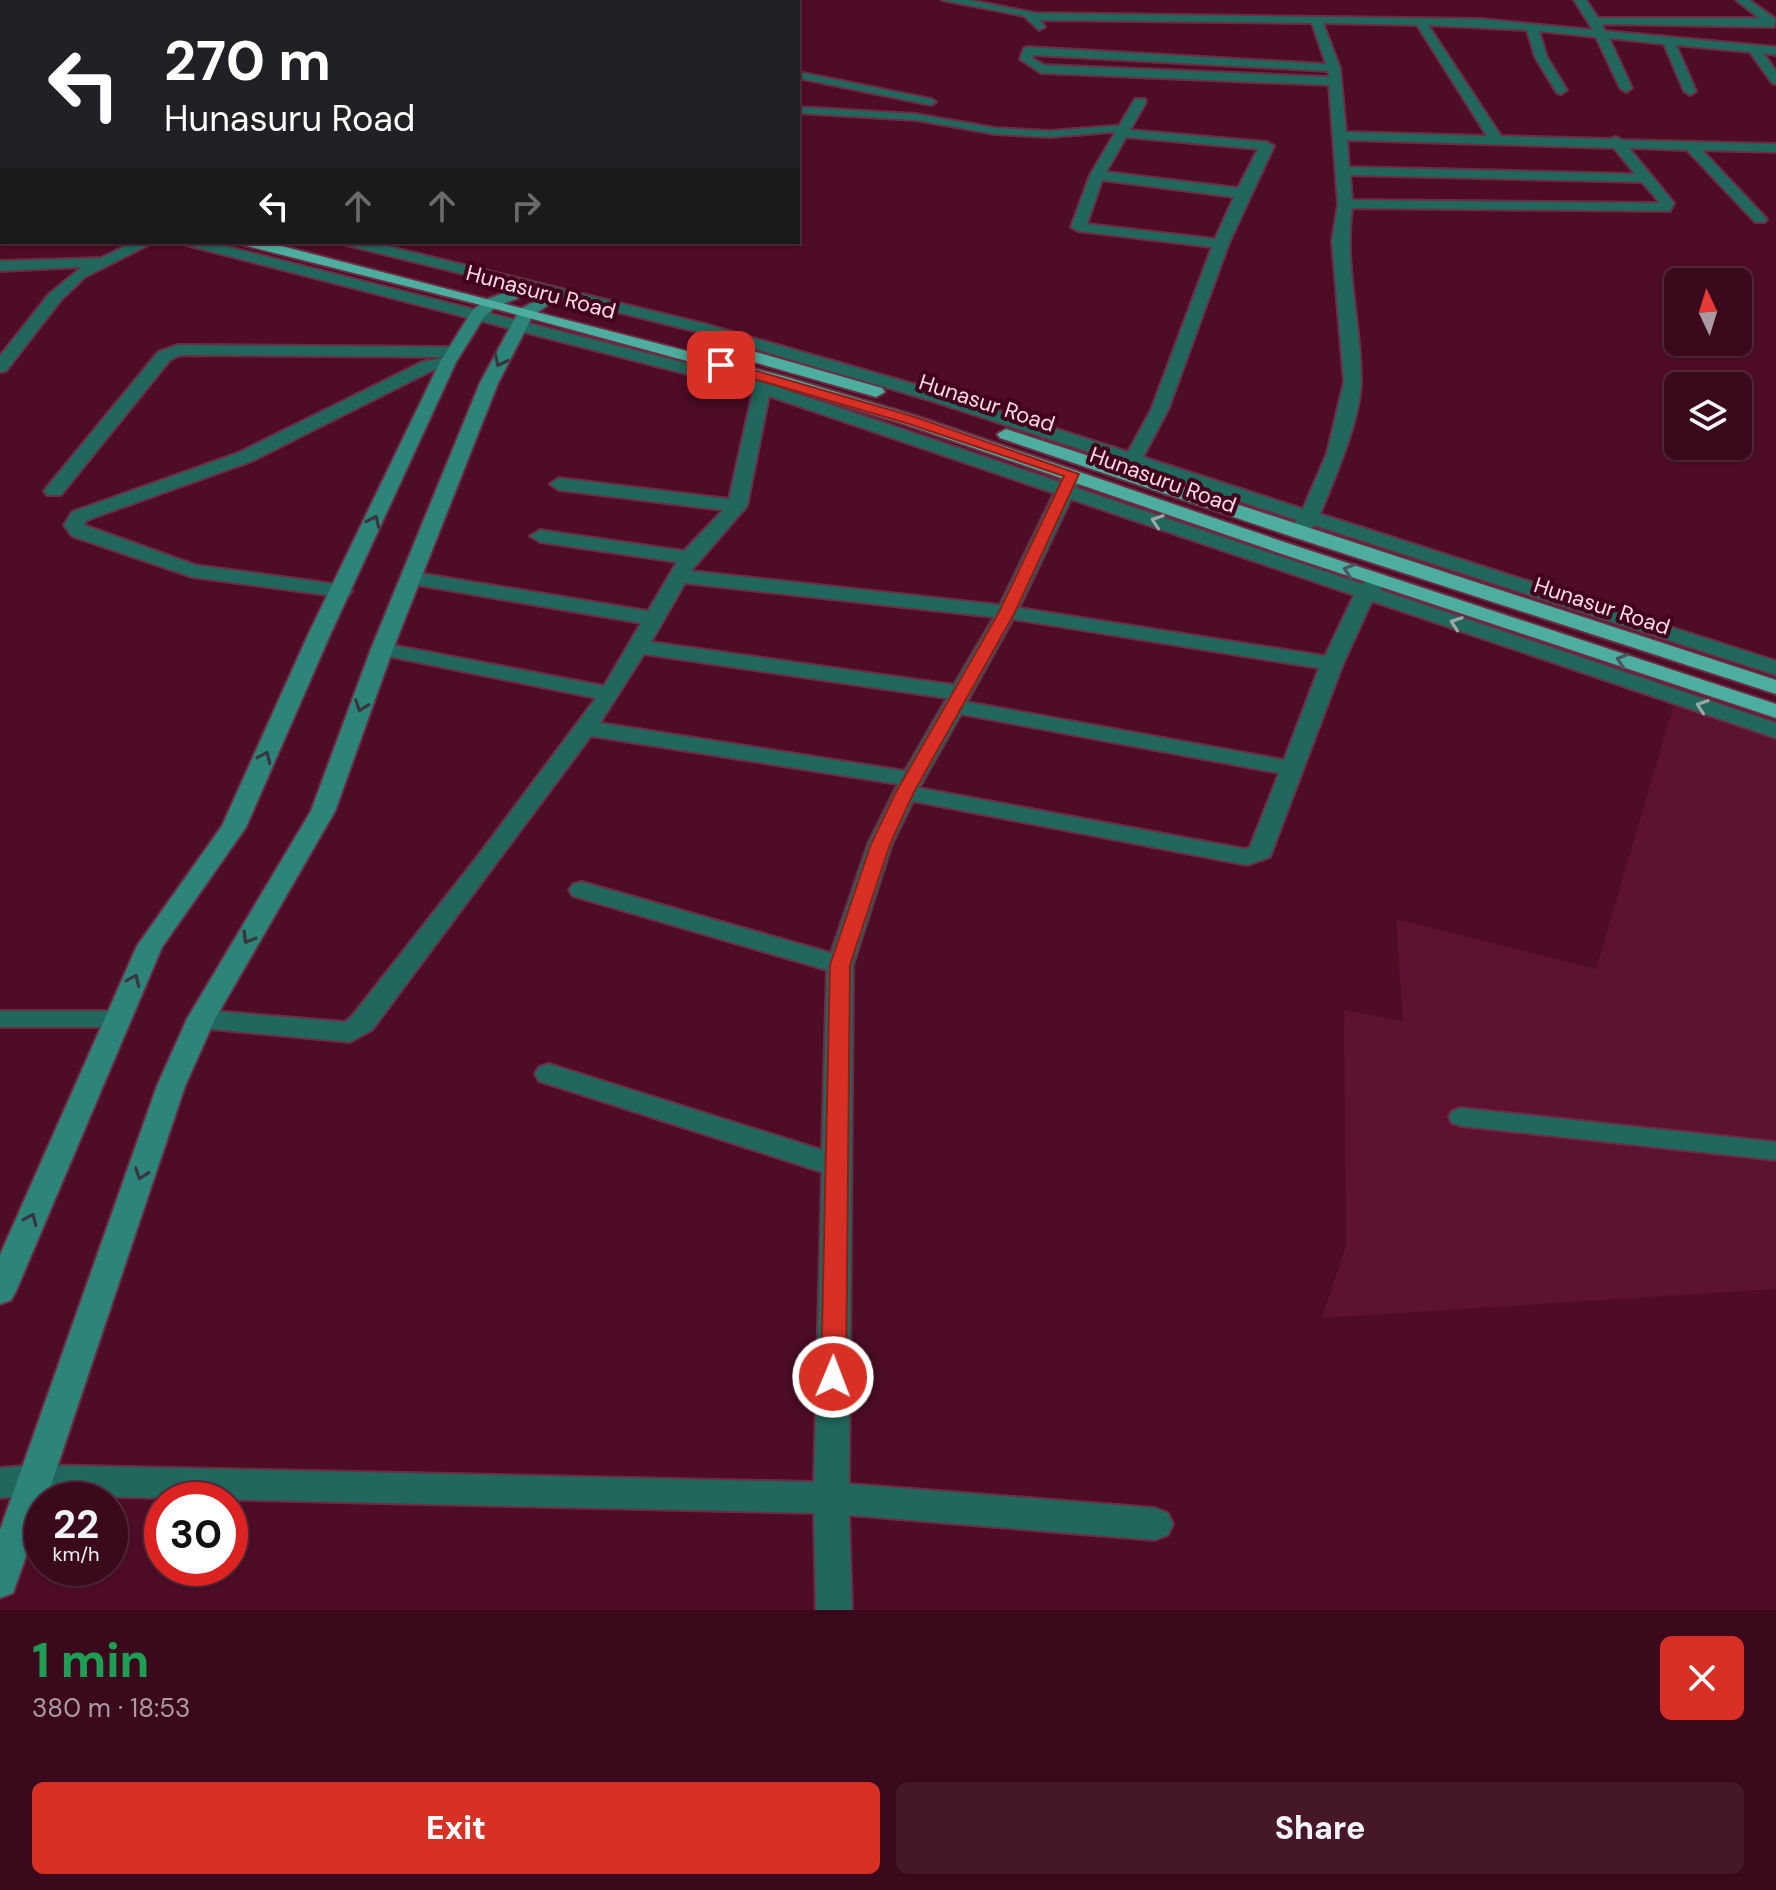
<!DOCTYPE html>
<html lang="en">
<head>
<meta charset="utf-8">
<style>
  body { margin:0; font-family:"DM Sans",sans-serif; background:#451729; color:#f1f3f6; height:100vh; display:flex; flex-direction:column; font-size:30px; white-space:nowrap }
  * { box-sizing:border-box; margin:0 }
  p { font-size:26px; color:#ab9aa3 }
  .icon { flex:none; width:44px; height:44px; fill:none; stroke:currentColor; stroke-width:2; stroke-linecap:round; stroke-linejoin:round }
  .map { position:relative; height:1610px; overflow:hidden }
  .drawer { display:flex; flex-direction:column; background:#3a091c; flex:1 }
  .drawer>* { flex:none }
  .top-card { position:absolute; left:0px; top:0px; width:800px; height:244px; box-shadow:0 2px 6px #0004,0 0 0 2px #542a3b; background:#202124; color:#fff; overflow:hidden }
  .needle { width:52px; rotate:356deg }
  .controls { position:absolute; left:1664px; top:268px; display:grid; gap:16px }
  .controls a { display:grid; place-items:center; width:88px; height:88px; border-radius:12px; background:#3a091c; box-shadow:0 2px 6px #0004,0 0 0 2px #542a3b; font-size:40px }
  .speed { position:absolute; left:24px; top:1482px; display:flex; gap:16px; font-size:40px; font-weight:700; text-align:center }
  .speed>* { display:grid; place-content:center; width:104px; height:104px; border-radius:50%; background:#3a091c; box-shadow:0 2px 6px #0004,0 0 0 2px #542a3b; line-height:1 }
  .speed small { font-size:20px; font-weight:400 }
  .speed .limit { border:12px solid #d22; background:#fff; color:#111 }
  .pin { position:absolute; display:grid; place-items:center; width:68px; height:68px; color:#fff; margin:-34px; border-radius:16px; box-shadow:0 4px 12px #0006 }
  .me { position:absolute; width:88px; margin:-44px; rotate:1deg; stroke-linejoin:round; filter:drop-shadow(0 0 6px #0008) }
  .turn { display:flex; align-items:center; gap:28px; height:168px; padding:0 32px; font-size:36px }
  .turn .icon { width:104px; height:104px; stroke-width:2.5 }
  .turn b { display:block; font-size:56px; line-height:68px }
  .lanes { display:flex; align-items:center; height:76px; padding:0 32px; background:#0003; justify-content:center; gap:40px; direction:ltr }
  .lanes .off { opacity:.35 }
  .round { display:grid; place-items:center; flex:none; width:84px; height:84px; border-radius:12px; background:#451729 }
  .headline { display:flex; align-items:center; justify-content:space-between; height:136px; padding:0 32px }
  h1 { font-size:48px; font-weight:800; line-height:60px; color:#1e9e55 }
  .action { display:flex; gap:16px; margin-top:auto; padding:16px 32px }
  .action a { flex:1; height:92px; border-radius:12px; background:#d93025; color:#fff; font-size:32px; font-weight:800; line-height:92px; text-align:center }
  .action a+a { background:#451729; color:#f1f3f6 }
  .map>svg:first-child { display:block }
  .built { fill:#5c1230 }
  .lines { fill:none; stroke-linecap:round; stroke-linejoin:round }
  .lane-casing { stroke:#6a2d44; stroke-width:4 }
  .street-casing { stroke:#6a2d44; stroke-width:4 }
  .secondary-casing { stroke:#6a2d44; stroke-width:4 }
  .highway-casing { stroke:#6a2d44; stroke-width:4 }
  .lane { fill:#21675d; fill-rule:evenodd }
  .street { fill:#21675d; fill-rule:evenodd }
  .secondary { fill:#2c8578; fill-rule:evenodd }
  .highway { fill:#4dae9f; fill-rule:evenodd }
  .oneway { stroke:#393541 }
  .oneway2 { stroke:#9ba7a7 }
  .oneway3 { stroke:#48575e }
  .route { fill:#d93025; stroke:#8d1f18; stroke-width:2 }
  .labels { text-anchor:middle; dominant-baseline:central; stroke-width:8; stroke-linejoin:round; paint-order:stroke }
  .far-street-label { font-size:22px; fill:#fedbe4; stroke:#42001d }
</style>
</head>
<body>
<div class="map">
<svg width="1776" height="1610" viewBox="0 0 1776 1610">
  <rect width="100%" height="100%" fill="#4e0c26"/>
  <path class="built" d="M 1674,704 L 1776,738 L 1776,1289 L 1322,1318 L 1346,1246 L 1344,1010 L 1403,1021 L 1396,919 L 1596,969 Z"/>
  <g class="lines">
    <g class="lane-casing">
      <path id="lane" d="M 468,0 L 482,0 L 466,2 Z
        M 798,72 L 931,99 L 936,102 L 931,105 L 798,78 Z
        M 798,107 L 916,114 L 995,128 L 1050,131 L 1125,125 L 1131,128 L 1125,131 L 1050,137 L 995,134 L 916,120 L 798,113 Z
        M 0,1011 L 118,1011 L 126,1013 L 129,1019 L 126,1025 L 118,1027 L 0,1027 Z
        M 1461,1108 L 1776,1142 L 1776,1160 L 1461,1126 L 1452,1123 L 1449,1117 L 1452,1111 Z"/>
    </g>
    <g class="street-casing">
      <path id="street" d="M 0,0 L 14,0 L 0,5 Z
        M 69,0 L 93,0 L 95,2 L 71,2 Z
        M 287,0 L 299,0 L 285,2 Z
        M 942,0 L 969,0 L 1035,13 L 1481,19 L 1593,30 L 1574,0 L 1586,0 L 1598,18 L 1759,18 L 1736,0 L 1749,0 L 1776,19 L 1774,27 L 1602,24 L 1605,31 L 1776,47 L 1776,55 L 1763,53 L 1776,71 L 1776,84 L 1772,83 L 1750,52 L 1676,45 L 1696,91 L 1690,95 L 1684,91 L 1664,44 L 1609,38 L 1632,88 L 1626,92 L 1620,88 L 1596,37 L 1539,31 L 1547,57 L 1567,90 L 1561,94 L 1557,93 L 1535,57 L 1527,30 L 1428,25 L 1501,136 L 1610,139 L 1616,137 L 1622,140 L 1776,144 L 1776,152 L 1702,150 L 1767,219 L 1765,222 L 1755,222 L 1687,150 L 1629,148 L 1674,203 L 1670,211 L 1352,208 C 1344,266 1361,322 1361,380 C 1361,418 1335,478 1320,514 L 1776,661 L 1776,675 L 1314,525 L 1307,533 L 1293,533 L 1290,529 L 1297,520 L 1136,467 L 1130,474 L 1116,474 L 1114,470 L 1120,462 L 929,400 L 694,331 L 346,245 L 343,242 L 370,242 L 705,324 L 941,392 L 1128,452 L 1151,410 L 1212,247 L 1078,231 L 1071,227 L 1090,175 L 1135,99 L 1145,99 L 1146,102 L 1130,130 L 1267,142 L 1274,146 L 1229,243 L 1168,410 L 1143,457 L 1303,509 L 1327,453 L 1344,382 L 1332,241 L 1338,204 L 1329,85 L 1041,73 L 1020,59 L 1024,48 L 1028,47 L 1326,64 L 1312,23 L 1040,20 L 1045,27 L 1039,30 L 1024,16 ZM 1323,23 L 1417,25 L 1487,136 L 1346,132 L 1340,68 ZM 1033,55 L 1328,71 L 1329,77 L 1044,65 L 1032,58 ZM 1126,137 L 1258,149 L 1238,188 L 1106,172 ZM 1347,140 L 1614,148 L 1635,174 L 1349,167 ZM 1350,175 L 1642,182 L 1660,203 L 1352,200 ZM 1102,180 L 1234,197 L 1215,239 L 1087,224 Z
        M 0,31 L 2,31 L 2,39 L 0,39 Z
        M 0,160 L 2,160 L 2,169 L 0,169 Z
        M 0,194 L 2,194 L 2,203 L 0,203 Z
        M 134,242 L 154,242 L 85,277 L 61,300 L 6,371 L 0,372 L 0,356 L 49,294 L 82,267 L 0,271 L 0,261 L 101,258 Z
        M 183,242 L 209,242 L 760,382 L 775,376 L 781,377 L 784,381 L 777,387 L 1059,482 L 1064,474 L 1078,474 L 1080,478 L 1076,488 L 1362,584 L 1370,577 L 1384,577 L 1387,581 L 1380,590 L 1776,723 L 1776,738 L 1372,601 L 1343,664 L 1270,857 L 1247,865 L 913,801 L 892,844 L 853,965 L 849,1484 L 1155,1508 L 1168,1513 L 1173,1524 L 1168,1535 L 1155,1540 L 849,1515 L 852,1610 L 816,1610 L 814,1513 L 36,1495 L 0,1498 L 0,1468 L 36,1465 L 814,1482 L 822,1172 L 539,1081 L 535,1074 L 539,1067 L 549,1064 L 822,1150 L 827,970 L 573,896 L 569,890 L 573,884 L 582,882 L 831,953 L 868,844 L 898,784 L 591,736 L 372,1030 L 350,1042 L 201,1028 L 191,1026 L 187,1019 L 191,1012 L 201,1010 L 345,1022 L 352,1016 L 477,857 L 596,698 L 382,655 L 371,649 L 374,644 L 382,643 L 604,686 L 641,623 L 412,584 L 405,582 L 402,578 L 405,574 L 412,572 L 648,611 L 677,562 L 540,542 L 530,536 L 540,530 L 684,551 L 723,510 L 559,490 L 550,484 L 559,478 L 729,499 L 753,391 L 186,245 ZM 769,396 L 1054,493 L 1000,605 L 691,571 L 747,506 ZM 1071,499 L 1354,595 L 1325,656 L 1019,608 ZM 685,583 L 994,617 L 954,685 L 651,642 ZM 1013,619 L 1319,668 L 1284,760 L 967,702 ZM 644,654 L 947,698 L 905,771 L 600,723 ZM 961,714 L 1279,773 L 1250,847 L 1245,849 L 919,788 Z
        M 178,345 L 450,347 L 458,352 L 448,357 L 456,362 L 454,366 L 433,370 L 252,461 L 87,520 L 84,525 L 195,565 L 342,585 L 349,587 L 352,591 L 349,595 L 342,597 L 192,577 L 72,536 L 64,525 L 72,512 L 238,453 L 422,362 L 447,357 L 180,355 L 170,360 L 61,495 L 47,495 L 44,491 L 47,487 L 158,352 Z"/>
    </g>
    <g class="secondary-casing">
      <path id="secondary" d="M 515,289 L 523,294 L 521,297 L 497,306 L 484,317 L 456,362 L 330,635 L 246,827 L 162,947 L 16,1291 L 11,1300 L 0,1304 L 0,1255 L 137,946 L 222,826 L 308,635 L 440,362 L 472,311 L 485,300 Z
        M 546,296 L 554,301 L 533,315 L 498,383 L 393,649 L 335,811 L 215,1019 L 185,1086 L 46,1500 L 42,1500 L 42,1510 L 13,1593 L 0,1598 L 0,1530 L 157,1086 L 187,1019 L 311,811 L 371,649 L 480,383 L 520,309 Z"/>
    </g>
    <g class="highway-casing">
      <path id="highway" d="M 0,181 L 2,181 L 2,190 L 0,190 Z
        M 240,242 L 266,242 L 783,376 L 916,416 L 1290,544 L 1776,704 L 1776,718 L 1276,552 L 904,424 L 771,384 L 485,306 L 243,245 Z
        M 742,348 L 882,388 L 885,392 L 876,397 L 736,357 L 734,353 Z
        M 1006,429 L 1776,680 L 1776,694 L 1290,536 L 1000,438 L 997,434 Z"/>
    </g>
    <use href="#lane" class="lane"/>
    <use href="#street" class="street"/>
    <use href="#secondary" class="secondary"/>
    <use href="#highway" class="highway"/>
  </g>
  <defs><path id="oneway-chevron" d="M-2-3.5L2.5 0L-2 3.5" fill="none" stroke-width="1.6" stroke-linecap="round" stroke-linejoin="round" transform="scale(2)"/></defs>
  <g class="oneway">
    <use href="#oneway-chevron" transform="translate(500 361) rotate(116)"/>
    <use href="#oneway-chevron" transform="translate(374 521) rotate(-65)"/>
    <use href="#oneway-chevron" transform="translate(361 706) rotate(110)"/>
    <use href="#oneway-chevron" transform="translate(265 757) rotate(-66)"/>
    <use href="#oneway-chevron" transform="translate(248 938) rotate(121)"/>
    <use href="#oneway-chevron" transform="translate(134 980) rotate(-66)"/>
    <use href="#oneway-chevron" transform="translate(141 1174) rotate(109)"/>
    <use href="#oneway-chevron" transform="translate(31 1219) rotate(-67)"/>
  </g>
  <g class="oneway2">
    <use href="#oneway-chevron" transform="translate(1157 521) rotate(-161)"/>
    <use href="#oneway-chevron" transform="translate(1456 623) rotate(-161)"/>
    <use href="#oneway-chevron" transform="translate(1702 706) rotate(-161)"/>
  </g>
  <g class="oneway3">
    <use href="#oneway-chevron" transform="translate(1349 570) rotate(-162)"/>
    <use href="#oneway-chevron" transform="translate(1622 660) rotate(-162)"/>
  </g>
  <path class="route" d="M 717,362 L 726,362 L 915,417 L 1079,474 L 1015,612 L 914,792 L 890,844 L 850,965 L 846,1377 L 842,1385 L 833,1388 L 825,1385 L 821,1377 L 830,965 L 871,844 L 896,792 L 999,612 L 1064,476 L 906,423 L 717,368 Z"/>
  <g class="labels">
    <g class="far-street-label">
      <text transform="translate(541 292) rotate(15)">Hunasuru Road</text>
      <text transform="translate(987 403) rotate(18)">Hunasur Road</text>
      <text transform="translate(1163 480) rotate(20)">Hunasuru Road</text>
      <text transform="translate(1602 606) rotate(18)">Hunasur Road</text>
    </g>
  </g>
</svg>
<div class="controls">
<a><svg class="needle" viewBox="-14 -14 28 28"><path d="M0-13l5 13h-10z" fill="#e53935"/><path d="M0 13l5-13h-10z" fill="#ab9aa3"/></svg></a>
<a><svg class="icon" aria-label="layers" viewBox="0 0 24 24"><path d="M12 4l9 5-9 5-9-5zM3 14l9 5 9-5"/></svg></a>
</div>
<div class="speed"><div>22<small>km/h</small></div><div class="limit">30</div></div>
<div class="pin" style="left:721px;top:365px;background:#d93025"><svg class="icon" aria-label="arrive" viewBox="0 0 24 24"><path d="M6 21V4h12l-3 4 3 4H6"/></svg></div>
<svg class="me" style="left:833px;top:1377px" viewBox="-20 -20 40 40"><circle r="17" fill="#d93025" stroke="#fff" stroke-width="3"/><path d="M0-11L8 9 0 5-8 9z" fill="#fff"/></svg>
<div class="top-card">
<div class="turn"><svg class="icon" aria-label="left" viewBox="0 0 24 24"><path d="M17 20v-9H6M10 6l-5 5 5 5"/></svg><div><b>270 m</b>Hunasuru Road</div></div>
<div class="lanes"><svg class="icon" aria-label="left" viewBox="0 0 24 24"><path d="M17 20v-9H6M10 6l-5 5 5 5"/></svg><svg class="icon off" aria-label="ahead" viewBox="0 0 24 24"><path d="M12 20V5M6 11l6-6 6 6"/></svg><svg class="icon off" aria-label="ahead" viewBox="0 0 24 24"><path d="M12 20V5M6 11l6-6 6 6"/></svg><svg class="icon off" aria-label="right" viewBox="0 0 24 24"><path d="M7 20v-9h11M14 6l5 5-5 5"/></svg></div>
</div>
</div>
<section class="drawer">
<div class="headline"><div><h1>1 min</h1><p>380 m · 18:53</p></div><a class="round" style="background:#d93025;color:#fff"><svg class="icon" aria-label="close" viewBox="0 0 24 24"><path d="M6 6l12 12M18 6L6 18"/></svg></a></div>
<div class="action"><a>Exit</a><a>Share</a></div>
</section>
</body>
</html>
